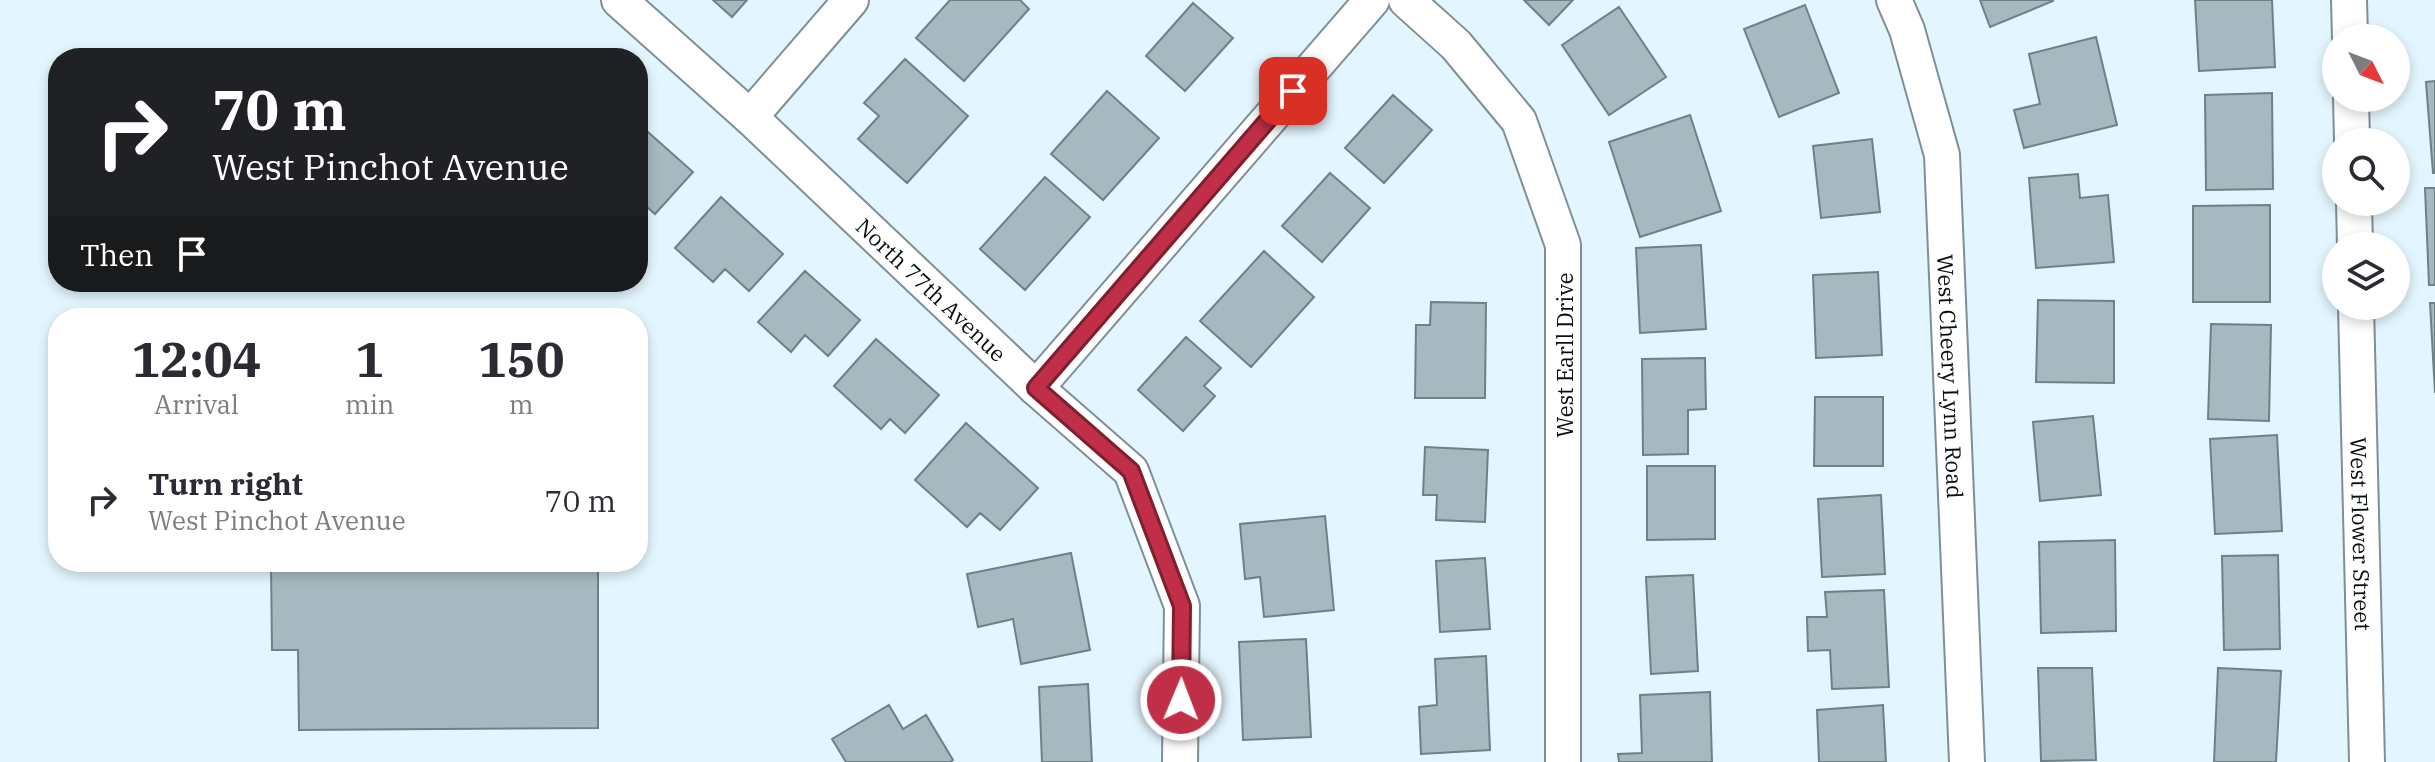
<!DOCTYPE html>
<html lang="en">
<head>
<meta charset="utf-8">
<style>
  body { margin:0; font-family:"IBM Plex Serif",serif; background:#f2f2f3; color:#2b2b33; height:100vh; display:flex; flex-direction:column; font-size:30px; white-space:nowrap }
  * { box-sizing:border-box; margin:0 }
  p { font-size:26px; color:#7c7c81 }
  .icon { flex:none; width:44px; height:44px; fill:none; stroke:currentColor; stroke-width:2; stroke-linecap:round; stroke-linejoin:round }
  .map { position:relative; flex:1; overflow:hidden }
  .sheet { position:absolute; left:48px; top:308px; width:600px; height:264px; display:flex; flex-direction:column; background:#fff; border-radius:32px; box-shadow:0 4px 12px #0003 }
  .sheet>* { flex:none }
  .guide { position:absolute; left:48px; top:48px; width:600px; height:244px; border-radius:32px; box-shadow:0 4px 12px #0003; background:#202124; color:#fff; overflow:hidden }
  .needle { width:52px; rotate:132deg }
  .fabs { position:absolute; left:2322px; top:24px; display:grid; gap:16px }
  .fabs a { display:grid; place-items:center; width:88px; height:88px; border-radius:50%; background:#fff; box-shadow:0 4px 12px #0003; font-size:40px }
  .pin { position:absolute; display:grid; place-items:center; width:68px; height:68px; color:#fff; margin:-34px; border-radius:16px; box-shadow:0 4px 12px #0006 }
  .me { position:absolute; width:88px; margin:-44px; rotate:1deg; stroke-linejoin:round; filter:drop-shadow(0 0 6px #0008) }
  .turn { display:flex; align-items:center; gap:28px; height:168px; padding:0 32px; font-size:36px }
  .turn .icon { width:104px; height:104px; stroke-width:2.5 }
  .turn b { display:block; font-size:56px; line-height:68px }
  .then { display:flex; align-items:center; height:76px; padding:0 32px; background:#0003; gap:16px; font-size:30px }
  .eta { display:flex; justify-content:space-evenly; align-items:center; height:136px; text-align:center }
  .eta b { font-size:48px; font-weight:800; line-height:56px }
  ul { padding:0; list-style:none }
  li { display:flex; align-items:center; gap:24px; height:112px; padding:0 32px }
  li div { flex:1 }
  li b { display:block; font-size:30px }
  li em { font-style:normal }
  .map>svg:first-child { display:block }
  .building { fill:#a7b9c0; stroke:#6f8087; stroke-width:2 }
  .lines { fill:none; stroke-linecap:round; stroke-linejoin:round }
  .minor-casing { stroke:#7f8f97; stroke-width:38 }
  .minor { stroke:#fff; stroke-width:34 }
  .route-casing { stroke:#7d1f2e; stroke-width:20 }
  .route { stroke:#c02f47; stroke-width:14 }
  .labels { text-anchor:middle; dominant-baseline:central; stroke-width:8; stroke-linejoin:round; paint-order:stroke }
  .street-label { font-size:22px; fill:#090f11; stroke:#fff }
</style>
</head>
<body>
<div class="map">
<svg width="2435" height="762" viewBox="0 0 2435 762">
  <rect width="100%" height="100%" fill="#e3f5fe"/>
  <path class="building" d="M 713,0 L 747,0 L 732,17 Z
    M 950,0 L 1020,0 L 1029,9 L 964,81 L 916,38 Z
    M 1524,0 L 1573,0 L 1549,25 Z
    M 1980,0 L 2052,0 L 2053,1 L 1990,27 Z
    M 2195,0 L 2272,0 L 2275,67 L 2199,71 Z
    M 1193,3 L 1233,38 L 1185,91 L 1146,56 Z
    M 1805,5 L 1839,93 L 1779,117 L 1744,29 Z
    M 1619,7 L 1666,77 L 1609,115 L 1562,45 Z
    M 2096,37 L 2117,125 L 2024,148 L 2014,110 L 2040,104 L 2029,54 Z
    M 905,59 L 968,116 L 907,183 L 858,139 L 879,116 L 864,103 Z
    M 2435,81 L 2435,173 L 2433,173 L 2426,82 Z
    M 1107,91 L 1159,138 L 1103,200 L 1051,154 Z
    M 2272,93 L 2273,189 L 2206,190 L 2205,95 Z
    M 1393,95 L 1432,130 L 1384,183 L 1345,148 Z
    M 1690,115 L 1721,211 L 1640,237 L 1609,142 Z
    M 639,124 L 693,172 L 655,214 L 638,199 Z
    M 1872,139 L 1880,212 L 1821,218 L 1813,146 Z
    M 1330,173 L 1370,208 L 1322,262 L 1282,226 Z
    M 2078,174 L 2080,198 L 2108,195 L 2114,262 L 2036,268 L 2029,178 Z
    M 1045,177 L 1090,217 L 1025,290 L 980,249 Z
    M 2425,188 L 2435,188 L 2435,285 L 2429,285 Z
    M 721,197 L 783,254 L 749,291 L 725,269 L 713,282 L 675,248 Z
    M 2270,205 L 2270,302 L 2193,302 L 2193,206 Z
    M 1701,245 L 1706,329 L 1640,333 L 1636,248 Z
    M 1264,251 L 1314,297 L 1251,367 L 1200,321 Z
    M 805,271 L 860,320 L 828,356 L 805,335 L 791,352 L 758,322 Z
    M 1878,272 L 1882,355 L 1816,358 L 1813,275 Z
    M 2038,300 L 2114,301 L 2114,383 L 2036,382 Z
    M 1431,302 L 1486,303 L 1485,398 L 1415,398 L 1416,325 L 1430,325 Z
    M 2430,303 L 2435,303 L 2435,393 Z
    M 2211,324 L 2271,325 L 2269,421 L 2208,419 Z
    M 1186,337 L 1221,368 L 1204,386 L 1215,396 L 1183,431 L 1138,390 Z
    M 876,339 L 939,395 L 905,433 L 890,419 L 881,429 L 834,386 Z
    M 1705,358 L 1706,409 L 1688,410 L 1688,454 L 1643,455 L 1642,359 Z
    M 1815,397 L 1883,397 L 1883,466 L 1814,466 Z
    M 2093,416 L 2101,495 L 2040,501 L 2033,422 Z
    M 966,423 L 1038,488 L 1000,530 L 980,513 L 967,527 L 915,480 Z
    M 2277,435 L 2282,531 L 2215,534 L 2210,439 Z
    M 1425,447 L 1488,450 L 1485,522 L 1436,520 L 1437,495 L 1423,495 Z
    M 1647,466 L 1715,466 L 1715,539 L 1647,540 Z
    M 1881,495 L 1885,574 L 1822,577 L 1818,499 Z
    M 1325,516 L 1334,610 L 1264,617 L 1260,577 L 1245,579 L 1240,524 Z
    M 2115,540 L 2116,631 L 2041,633 L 2039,542 Z
    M 1071,553 L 1090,650 L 1021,664 L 1013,619 L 978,627 L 967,574 Z
    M 2278,555 L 2280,649 L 2224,650 L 2222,556 Z
    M 1485,558 L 1490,629 L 1440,632 L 1436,561 Z
    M 271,562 L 598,562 L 598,728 L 299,730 L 298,650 L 272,650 Z
    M 1693,575 L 1698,671 L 1651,674 L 1646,577 Z
    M 1884,590 L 1889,687 L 1832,689 L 1830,650 L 1808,651 L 1807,617 L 1827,617 L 1825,592 Z
    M 1306,639 L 1311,737 L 1243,740 L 1239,642 Z
    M 1486,656 L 1490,750 L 1421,754 L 1419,707 L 1437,705 L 1435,659 Z
    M 2038,668 L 2092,668 L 2096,760 L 2041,761 Z
    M 2218,668 L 2281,671 L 2276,762 L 2214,762 Z
    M 1088,684 L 1092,762 L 1042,762 L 1039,687 Z
    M 1710,692 L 1712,762 L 1619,762 L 1618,754 L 1642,753 L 1640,695 Z
    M 889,705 L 903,729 L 926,715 L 953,760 L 950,762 L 846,762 L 832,739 Z
    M 1883,705 L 1886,762 L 1819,762 L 1817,710 Z"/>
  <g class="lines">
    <g class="minor-casing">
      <g id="minor">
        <path id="s1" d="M 619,0 L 750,117 L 1036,388 L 1131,471 L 1182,606 L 1180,762"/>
        <path d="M 1406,0 L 1456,45 L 1519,121 L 1563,245 L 1563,762"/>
        <path id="s2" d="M 1894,0 L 1907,30 L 1942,155 L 1967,762"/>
        <path d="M 2349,0 L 2350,38"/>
        <path d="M 2351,98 L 2352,142"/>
        <path d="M 750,117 L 851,0"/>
        <path d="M 2354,202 L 2355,246"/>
        <path id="s3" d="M 2356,306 L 2367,762"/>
        <path d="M 1036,388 L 1372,0"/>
      </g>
    </g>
    <use href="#minor" class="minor"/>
  </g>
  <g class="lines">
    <g class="route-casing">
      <path id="route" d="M 1181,700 L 1182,606 L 1131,471 L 1036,388 L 1293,91"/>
    </g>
    <use href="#route" class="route"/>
  </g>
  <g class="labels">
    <g class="street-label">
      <text stroke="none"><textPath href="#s1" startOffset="426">North 77th Avenue</textPath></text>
      <text transform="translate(1564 355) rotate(-90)">West Earll Drive</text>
      <text stroke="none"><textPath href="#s2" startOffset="384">West Cheery Lynn Road</textPath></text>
      <text stroke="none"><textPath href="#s3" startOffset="228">West Flower Street</textPath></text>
    </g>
  </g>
</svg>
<div class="fabs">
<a><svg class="needle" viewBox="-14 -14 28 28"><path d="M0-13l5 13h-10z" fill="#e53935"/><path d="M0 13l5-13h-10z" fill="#7c7c81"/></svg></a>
<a><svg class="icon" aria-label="search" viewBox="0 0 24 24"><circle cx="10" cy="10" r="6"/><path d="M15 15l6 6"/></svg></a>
<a><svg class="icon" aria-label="layers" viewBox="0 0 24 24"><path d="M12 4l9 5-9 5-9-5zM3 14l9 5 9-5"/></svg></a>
</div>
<div class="pin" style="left:1293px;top:91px;background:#d93025"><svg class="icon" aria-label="arrive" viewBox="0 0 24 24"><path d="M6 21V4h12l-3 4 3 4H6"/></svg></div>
<svg class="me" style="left:1181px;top:700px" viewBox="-20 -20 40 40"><circle r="17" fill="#c02f47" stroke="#fff" stroke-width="3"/><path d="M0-11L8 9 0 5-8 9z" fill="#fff"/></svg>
<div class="guide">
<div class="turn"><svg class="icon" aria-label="right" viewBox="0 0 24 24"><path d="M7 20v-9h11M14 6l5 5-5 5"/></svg><div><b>70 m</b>West Pinchot Avenue</div></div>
<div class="then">Then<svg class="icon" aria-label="arrive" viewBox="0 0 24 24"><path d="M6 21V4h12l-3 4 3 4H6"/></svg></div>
</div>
<section class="sheet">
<div class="eta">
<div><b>12:04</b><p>Arrival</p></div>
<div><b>1</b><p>min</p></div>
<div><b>150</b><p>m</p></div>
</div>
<ul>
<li><svg class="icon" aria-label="right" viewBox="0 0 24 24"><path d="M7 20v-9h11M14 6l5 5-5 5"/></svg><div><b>Turn right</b><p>West Pinchot Avenue</p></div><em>70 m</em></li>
</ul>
</section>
</div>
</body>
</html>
